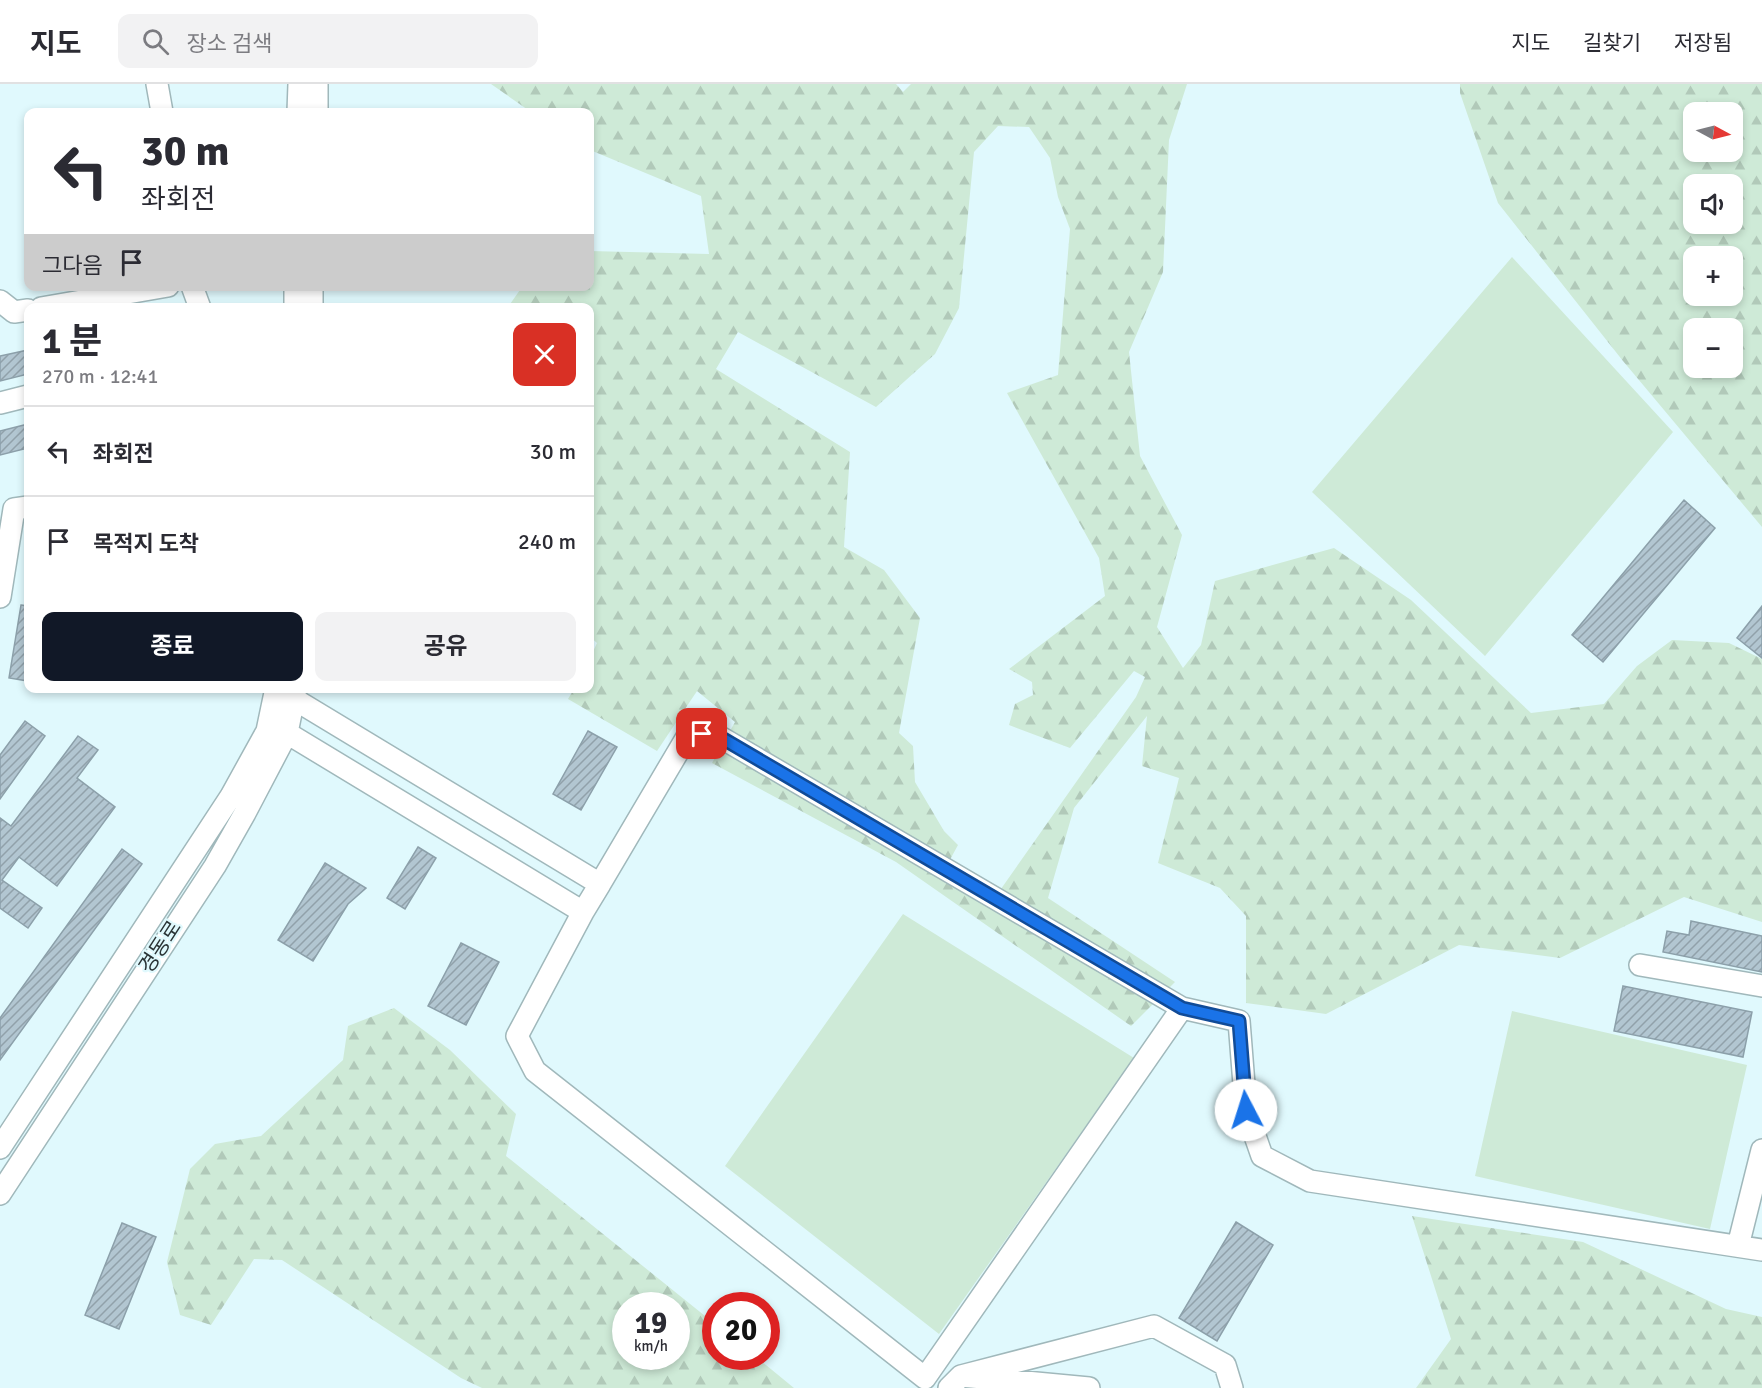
<!DOCTYPE html>
<html lang="ko">
<head>
<meta charset="utf-8">
<style>
  body { margin:0; font-family:Signika,"Noto Sans KR",sans-serif; background:#f2f2f3; color:#2b2b33; height:100vh; display:flex; flex-direction:column; font-size:22px; white-space:nowrap }
  * { box-sizing:border-box; margin:0 }
  p { font-size:20px; color:#7c7c81 }
  .icon { flex:none; width:33px; height:33px; fill:none; stroke:currentColor; stroke-width:2; stroke-linecap:round; stroke-linejoin:round }
  .map { position:relative; flex:1; overflow:hidden }
  .sheet { position:absolute; left:24px; top:219px; width:570px; height:390px; display:flex; flex-direction:column; background:#fff; border-radius:12px; box-shadow:0 3px 9px #0003 }
  .sheet>* { flex:none }
  .guide { position:absolute; left:24px; top:24px; width:570px; height:183px; border-radius:12px; box-shadow:0 3px 9px #0003; background:#fff; color:#2b2b33; overflow:hidden }
  .needle { width:39px; rotate:97deg }
  .controls { position:absolute; left:1683px; top:18px; display:grid; gap:12px }
  .controls a { display:grid; place-items:center; width:60px; height:60px; border-radius:12px; background:#fff; box-shadow:0 3px 9px #0003; font-size:30px }
  .speed { position:absolute; left:612px; top:1208px; display:flex; gap:12px; font-size:30px; font-weight:700; text-align:center }
  .speed>* { display:grid; place-content:center; width:78px; height:78px; border-radius:50%; background:#fff; box-shadow:0 3px 9px #0003; line-height:1 }
  .speed small { font-size:15px; font-weight:400 }
  .speed .limit { border:9px solid #d22; background:#fff; color:#111 }
  .pin { position:absolute; display:grid; place-items:center; width:51px; height:51px; color:#fff; margin:-26px; border-radius:12px; box-shadow:0 3px 9px #0006 }
  .me { position:absolute; width:66px; margin:-33px; rotate:355deg; stroke-linejoin:round; filter:drop-shadow(0 0 4px #0008) }
  .turn { display:flex; align-items:center; gap:21px; height:126px; padding:0 18px; font-size:27px }
  .turn .icon { width:78px; height:78px; stroke-width:2.5 }
  .turn b { display:block; font-size:42px; line-height:51px }
  .then { display:flex; align-items:center; height:57px; padding:0 18px; background:#0003; gap:12px; font-size:22px }
  .round { display:grid; place-items:center; flex:none; width:63px; height:63px; border-radius:12px; background:#f2f2f3 }
  .head { display:flex; align-items:center; justify-content:space-between; height:102px; padding:0 18px }
  h1 { font-size:36px; font-weight:700; line-height:45px }
  .action { display:flex; gap:12px; margin-top:auto; padding:12px 18px }
  .action a { flex:1; height:69px; border-radius:12px; background:#111827; color:#fff; font-size:24px; font-weight:700; line-height:69px; text-align:center }
  .action a+a { background:#f2f2f3; color:#2b2b33 }
  ul { padding:0; list-style:none }
  li { display:flex; align-items:center; gap:18px; height:90px; padding:0 18px; border-top:2px solid #e1e1e2 }
  li div { flex:1 }
  li b { display:block; font-size:22px }
  li em { font-style:normal }
  header { display:flex; align-items:center; gap:36px; box-sizing:border-box; height:84px; padding:0 30px; background:#fff; border-bottom:2px solid #e1e1e2 }
  header strong { font-size:28px }
  nav { display:flex; gap:33px; margin-inline-start:auto; font-size:21px }
  .search { width:420px; height:54px; background:#f2f2f3; display:flex; align-items:center; gap:15px; box-sizing:border-box; padding:0 21px; border-radius:12px; color:#7c7c81; font-size:22px }
  .map>svg:first-child { display:block }
  .green { fill:#ceead7 }
  .forest { fill:url(#forest-firs); fill-rule:evenodd }
  .building { fill:url(#building-hatch); stroke:#8ca0aa; stroke-width:1.5 }
  .lines { fill:none; stroke-linecap:round; stroke-linejoin:round }
  .minor-casing { stroke:#a0b8bb; stroke-width:24 }
  .minor { stroke:#fff; stroke-width:21 }
  .route-casing { stroke:#114b97; stroke-width:15 }
  .route { stroke:#1a73e8; stroke-width:10 }
  .labels { text-anchor:middle; dominant-baseline:central; stroke-width:4.5; stroke-linejoin:round; paint-order:stroke }
  .street-label { font-size:21px; fill:#2a3335; stroke:#e0f9fd }
</style>
</head>
<body>
<header>
<strong>지도</strong>
<div class="search"><svg class="icon" aria-label="search" viewBox="0 0 24 24"><circle cx="10" cy="10" r="6"/><path d="M15 15l6 6"/></svg>장소 검색</div>
<nav><a>지도</a><a>길찾기</a><a>저장됨</a></nav>
</header>
<div class="map">
<svg width="1762" height="1304" viewBox="0 0 1762 1304">
  <defs>
    <pattern id="forest-firs" width="22" height="20" patternUnits="userSpaceOnUse" patternTransform="scale(1.5)"><rect width="22" height="20" fill="#ceead7"/><path d="M5 1l3.5 6h-7zM16 11l3.5 6h-7z" fill="#b1c9b9"/></pattern>
    <pattern id="building-hatch" width="6" height="6" patternUnits="userSpaceOnUse" patternTransform="scale(1.5)"><rect width="6" height="6" fill="#b2c6d1"/><path d="M-1 1l2-2M0 6l6-6M5 7l2-2" fill="none" stroke="#91a1aa"/></pattern>
  </defs>
  <rect width="100%" height="100%" fill="#e0f9fd"/>
  <path class="green" d="M 1512,173 L 1673,348 L 1485,572 L 1312,408 Z
    M 903,830 L 1134,974 L 939,1250 L 725,1082 Z
    M 1512,927 L 1747,981 L 1710,1145 L 1475,1092 Z"/>
  <path class="forest" d="M 491,0 L 896,0 L 903,8 L 911,0 L 1187,0 L 1169,56 L 1163,188 L 1129,268 L 1140,372 L 1182,451 L 1157,543 L 1183,584 L 1201,561 L 1215,497 L 1334,464 L 1411,516 L 1531,629 L 1604,620 L 1637,582 L 1672,556 L 1729,559 L 1762,575 L 1762,838 L 1684,813 L 1560,874 L 1459,861 L 1326,930 L 1246,919 L 1246,832 L 1220,804 L 1158,779 L 1179,694 L 1142,682 L 1147,632 L 1074,724 L 1048,814 L 1175,898 L 1131,942 L 896,778 L 712,679 L 735,638 L 697,607 L 657,667 L 568,615 L 574,605 L 590,604 L 590,574 L 597,559 L 590,553 L 590,224 L 508,223 L 522,203 L 590,202 L 590,167 L 709,170 L 701,112 L 590,66 L 590,28 L 531,28 ZM 998,42 L 1029,43 L 1050,74 L 1058,113 L 1070,145 L 1058,291 L 1007,309 L 1099,474 L 1105,512 L 1009,585 L 1032,598 L 1033,611 L 1015,620 L 1009,641 L 1070,664 L 1134,587 L 1145,593 L 1136,613 L 996,812 L 946,783 L 958,761 L 944,747 L 915,698 L 913,662 L 899,649 L 920,534 L 884,486 L 844,463 L 850,368 L 716,285 L 738,248 L 876,323 L 935,270 L 959,224 L 974,68 Z
    M 1460,0 L 1762,0 L 1762,443 L 1623,277 L 1498,119 L 1460,9 ZM 1694,28 L 1732,28 L 1732,68 L 1694,68 ZM 1694,100 L 1732,100 L 1732,140 L 1694,140 ZM 1694,172 L 1732,172 L 1732,212 L 1694,212 ZM 1694,244 L 1732,244 L 1732,284 L 1694,284 Z
    M 394,924 L 450,966 L 516,1030 L 506,1072 L 715,1240 L 716,1272 L 755,1272 L 794,1304 L 482,1304 L 461,1294 L 282,1176 L 254,1175 L 211,1241 L 180,1231 L 167,1178 L 190,1085 L 215,1060 L 261,1052 L 343,976 L 348,942 ZM 626,1221 L 676,1221 L 676,1272 L 626,1272 Z
    M 1412,1132 L 1583,1158 L 1726,1225 L 1762,1233 L 1762,1304 L 1416,1304 L 1451,1255 Z"/>
  <path class="building" d="M 28,266 L 28,290 L 0,297 L 0,272 Z
    M 28,340 L 28,364 L 0,371 L 0,347 Z
    M 1684,416 L 1715,444 L 1603,578 L 1572,551 Z
    M 21,521 L 28,522 L 28,597 L 9,594 Z
    M 1762,522 L 1762,574 L 1737,554 Z
    M 25,637 L 45,652 L 0,715 L 0,671 Z
    M 588,647 L 617,663 L 581,726 L 553,710 Z
    M 78,652 L 98,666 L 77,694 L 115,723 L 57,802 L 19,773 L 2,796 L 42,824 L 28,844 L 0,824 L 0,734 L 11,742 Z
    M 418,763 L 436,774 L 405,825 L 387,814 Z
    M 122,765 L 142,780 L 0,976 L 0,934 Z
    M 325,779 L 366,804 L 348,820 L 313,877 L 278,856 Z
    M 1691,837 L 1762,852 L 1762,888 L 1663,868 L 1667,847 L 1689,851 Z
    M 461,859 L 499,878 L 466,941 L 428,922 Z
    M 1623,902 L 1752,928 L 1743,973 L 1614,947 Z
    M 1236,1138 L 1273,1161 L 1217,1257 L 1179,1234 Z
    M 122,1139 L 156,1153 L 119,1245 L 85,1231 Z"/>
  <g class="lines">
    <g class="minor-casing">
      <path id="minor" d="M 157,0 L 162,28
        M 298,28 L 299,0
        M 317,28 L 317,0
        M 192,202 L 200,224
        M 0,217 L 14,228 L 28,226
        M 41,224 L 168,202
        M 295,224 L 295,202
        M 312,224 L 312,202
        M 0,319 L 28,312
        M 0,513 L 14,425 L 28,423
        M 287,649 L 583,828 L 600,800 L 294,615
        M 583,828 L 517,952 L 535,987 L 925,1294 L 1182,924 L 715,650 L 688,651 L 600,800
        M 1640,881 L 1762,902
        M 1182,924 L 1239,937 L 1246,1026 L 1262,1072 L 1310,1097 L 1762,1166
        M 0,1064 L 231,712 L 267,647 L 276,604
        M 0,1110 L 215,782 L 245,729 L 287,649 L 296,604
        M 1738,1162 L 1762,1066
        M 961,1292 L 1154,1242 L 1225,1281 L 1232,1304
        M 949,1304 L 961,1292 L 1089,1304"/>
    </g>
    <use href="#minor" class="minor"/>
  </g>
  <g class="lines">
    <g class="route-casing">
      <path id="route" d="M 702,650 L 715,650 L 1182,924 L 1239,937 L 1246,1026"/>
    </g>
    <use href="#route" class="route"/>
  </g>
  <g class="labels">
    <g class="street-label">
      <text transform="translate(160 863) rotate(-57)">경동로</text>
    </g>
  </g>
</svg>
<div class="controls">
<a><svg class="needle" viewBox="-14 -14 28 28"><path d="M0-13l5 13h-10z" fill="#e53935"/><path d="M0 13l5-13h-10z" fill="#7c7c81"/></svg></a>
<a><svg class="icon" aria-label="sound" viewBox="0 0 24 24"><path d="M4 9h4l5-4v14l-5-4H4zM17 9q2 3 0 6"/></svg></a>
<a>+</a>
<a>−</a>
</div>
<div class="speed"><div>19<small>km/h</small></div><div class="limit">20</div></div>
<div class="pin" style="left:702px;top:650px;background:#d93025"><svg class="icon" aria-label="arrive" viewBox="0 0 24 24"><path d="M6 21V4h12l-3 4 3 4H6"/></svg></div>
<svg class="me" style="left:1246px;top:1026px" viewBox="-20 -20 40 40"><circle r="19" fill="#fff"/><path d="M0-13L10 11 0 6-10 11z" fill="#1a73e8"/></svg>
<div class="guide">
<div class="turn"><svg class="icon" aria-label="left" viewBox="0 0 24 24"><path d="M17 20v-9H6M10 6l-5 5 5 5"/></svg><div><b>30 m</b>좌회전</div></div>
<div class="then">그다음<svg class="icon" aria-label="arrive" viewBox="0 0 24 24"><path d="M6 21V4h12l-3 4 3 4H6"/></svg></div>
</div>
<section class="sheet">
<div class="head"><div><h1>1 분</h1><p>270 m · 12:41</p></div><a class="round" style="background:#d93025;color:#fff"><svg class="icon" aria-label="close" viewBox="0 0 24 24"><path d="M6 6l12 12M18 6L6 18"/></svg></a></div>
<ul>
<li><svg class="icon" aria-label="left" viewBox="0 0 24 24"><path d="M17 20v-9H6M10 6l-5 5 5 5"/></svg><div><b>좌회전</b></div><em>30 m</em></li>
<li><svg class="icon" aria-label="arrive" viewBox="0 0 24 24"><path d="M6 21V4h12l-3 4 3 4H6"/></svg><div><b>목적지 도착</b></div><em>240 m</em></li>
</ul>
<div class="action"><a>종료</a><a>공유</a></div>
</section>
</div>
</body>
</html>
